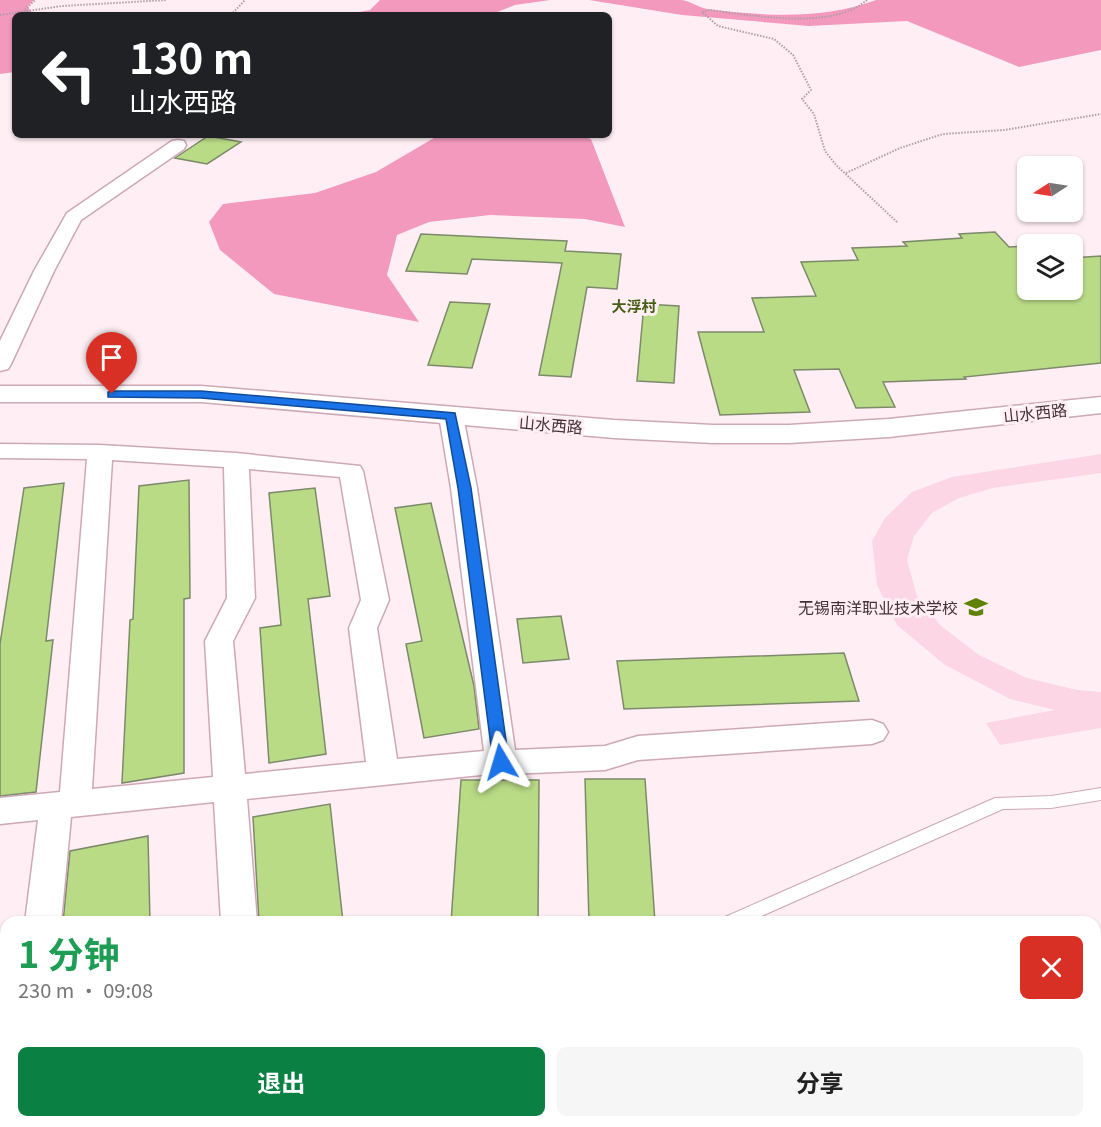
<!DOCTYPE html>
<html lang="zh">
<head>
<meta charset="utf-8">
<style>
  body { margin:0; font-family:Georgia,"Noto Sans SC",serif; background:#f6f6f6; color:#222; height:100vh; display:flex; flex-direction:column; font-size:22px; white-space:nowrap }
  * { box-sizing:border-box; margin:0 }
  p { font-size:20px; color:#767676 }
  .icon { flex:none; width:33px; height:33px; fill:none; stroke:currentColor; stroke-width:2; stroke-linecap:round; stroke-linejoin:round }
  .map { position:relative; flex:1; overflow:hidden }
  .panel { position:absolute; left:0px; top:916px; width:1101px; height:212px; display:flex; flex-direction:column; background:#fff; border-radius:18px 18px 0 0; box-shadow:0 2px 4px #0004 }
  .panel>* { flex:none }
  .guide { position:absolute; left:12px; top:12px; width:600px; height:126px; border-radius:9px; box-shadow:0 2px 4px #0004; background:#202124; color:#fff; overflow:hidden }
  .needle { width:39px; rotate:258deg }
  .fabs { position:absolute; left:1017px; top:156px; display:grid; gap:12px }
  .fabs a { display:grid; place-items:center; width:66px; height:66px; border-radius:9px; background:#fff; box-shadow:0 2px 4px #0004; font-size:30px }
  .pin { position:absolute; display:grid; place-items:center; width:51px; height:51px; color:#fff; margin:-62px -26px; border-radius:50% 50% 50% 0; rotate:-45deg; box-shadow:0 0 6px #0007 }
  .pin .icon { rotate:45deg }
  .me { position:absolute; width:66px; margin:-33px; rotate:353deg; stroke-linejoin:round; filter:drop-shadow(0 0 4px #0008) }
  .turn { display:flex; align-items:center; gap:21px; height:126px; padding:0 18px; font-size:27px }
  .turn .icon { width:78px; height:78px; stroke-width:2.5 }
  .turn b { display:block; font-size:42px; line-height:51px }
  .round { display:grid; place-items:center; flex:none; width:63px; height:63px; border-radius:9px; background:#f6f6f6 }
  .head { display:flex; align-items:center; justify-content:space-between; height:102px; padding:0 18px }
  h1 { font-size:36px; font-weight:700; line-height:45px; color:#1e9e55 }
  .action { display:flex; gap:12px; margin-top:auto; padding:12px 18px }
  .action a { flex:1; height:69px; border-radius:9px; background:#0b8043; color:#fff; font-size:24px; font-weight:700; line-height:69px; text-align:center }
  .action a+a { background:#f6f6f6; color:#222 }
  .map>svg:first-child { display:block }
  .green { fill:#fdd6e5 }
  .forest { fill:#f399be }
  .building { fill:#badb86; stroke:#7d896b; stroke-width:1.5 }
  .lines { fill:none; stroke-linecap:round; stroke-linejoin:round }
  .service-casing { stroke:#cda8b6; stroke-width:2 }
  .minor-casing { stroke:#cda8b6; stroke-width:3 }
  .tertiary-casing { stroke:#cda8b6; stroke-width:3 }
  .path { stroke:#af9fa5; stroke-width:2; stroke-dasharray:1.5 1.5; stroke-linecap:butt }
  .service { fill:#fff; fill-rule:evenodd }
  .minor { fill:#fff; fill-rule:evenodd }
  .tertiary { fill:#fff; fill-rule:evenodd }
  .route { fill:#1a73e8; stroke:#114b97; stroke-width:1.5 }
  .labels { text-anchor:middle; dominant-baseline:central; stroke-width:6; stroke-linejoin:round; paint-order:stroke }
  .far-neighbourhood-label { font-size:15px; font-weight:bold; fill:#475e17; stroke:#ffeff4 }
  .street-label { font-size:16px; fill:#423339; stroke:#ffeff4 }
  .poi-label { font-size:16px; fill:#423339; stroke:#ffeff4; text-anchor:end }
</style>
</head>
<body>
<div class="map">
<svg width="1101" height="1127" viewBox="0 0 1101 1127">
  <rect width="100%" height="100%" fill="#ffeff4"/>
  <path class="green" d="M 1101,454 L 1101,473 L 993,488 L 959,498 L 932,513 L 914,536 L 907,560 L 917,596 L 940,625 L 979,655 L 1027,678 L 1077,690 L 1101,692 L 1101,728 L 1000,745 L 986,723 L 1055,710 L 1010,699 L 945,665 L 897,625 L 877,585 L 872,541 L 885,518 L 912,492 L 952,477 Z"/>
  <path class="forest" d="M 0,0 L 34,0 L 28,6 L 32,15 L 15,15 L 15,72 L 0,74 Z
    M 380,0 L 550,0 L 515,5 L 490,15 L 344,15 L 370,10 Z
    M 589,0 C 619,0 651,0 681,0 C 690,1 698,7 707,9 C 763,16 822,20 876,0 L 1101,0 L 1101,50 L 1019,67 L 907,21 L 809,26 L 682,15 Z
    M 439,135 L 581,135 L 591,139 L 625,227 L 585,219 L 490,215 L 429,222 L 397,235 L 387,275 L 419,322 L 274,294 L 220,250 L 209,222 L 223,204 L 315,193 L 376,172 Z"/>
  <path class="building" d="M 208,136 L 241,142 L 207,164 L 175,158 Z
    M 995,232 L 1009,247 L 1028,246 L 1028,290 L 1072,290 L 1072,258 L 1101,256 L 1101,363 L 964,377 L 966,379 L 883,382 L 895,407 L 856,408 L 839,369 L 794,370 L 810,412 L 720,415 L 698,332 L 764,332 L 752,298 L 816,296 L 801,262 L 858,260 L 852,248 L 907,246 L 903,242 L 962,238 L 959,234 Z
    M 421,234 L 567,241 L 565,251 L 621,254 L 617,289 L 587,287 L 571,377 L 539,375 L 562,263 L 472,259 L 467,274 L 406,271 Z
    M 450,302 L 490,304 L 472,368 L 428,365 Z
    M 644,304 L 679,306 L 674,383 L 637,381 Z
    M 189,480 L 190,598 L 184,599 L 184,773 L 122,783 L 130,620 L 133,619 L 139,486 Z
    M 64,483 L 46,641 L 53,640 L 36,792 L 0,796 L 0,644 L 24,488 Z
    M 315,488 L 330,596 L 308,599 L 326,754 L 269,763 L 260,628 L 281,625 L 269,493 Z
    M 431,503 L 474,686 L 479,729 L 424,738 L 406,644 L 422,641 L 395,508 Z
    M 561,616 L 569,659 L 523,663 L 517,619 Z
    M 844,653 L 859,701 L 624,709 L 617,661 Z
    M 585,779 L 645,779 L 655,922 L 589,922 Z
    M 461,780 L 539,780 L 538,922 L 451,922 Z
    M 330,804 L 343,922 L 259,922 L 253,817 Z
    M 148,836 L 150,922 L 63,922 L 70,851 Z"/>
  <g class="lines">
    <g class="service-casing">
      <path id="service" d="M 1101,788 L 1101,800 L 1051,808 L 1003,809 L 748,922 L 722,922 L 725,917 L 995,798 L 1051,796 Z
        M 708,1122 L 728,1122 L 728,1127 L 708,1127 Z"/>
    </g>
    <g class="minor-casing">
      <path id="minor" d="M 178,140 L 184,141 L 186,145 L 184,149 L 81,220 L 54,271 L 11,364 L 8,369 L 0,371 L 0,341 L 34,271 L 67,213 L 172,141 Z
        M 451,409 L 459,411 L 463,416 L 477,488 L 515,750 L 605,746 L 638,736 L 872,720 L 883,724 L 888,732 L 883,740 L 872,744 L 638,760 L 605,770 L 481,775 L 247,799 L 257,922 L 221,922 L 214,802 L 71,817 L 61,922 L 25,922 L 38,820 L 0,824 L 0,798 L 60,792 L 87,459 L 0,458 L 0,444 L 100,445 L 236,453 L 360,466 L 363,471 L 389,600 L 377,628 L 397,759 L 484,751 L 451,488 L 439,416 L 443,411 ZM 112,460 L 224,467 L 227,598 L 205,641 L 213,777 L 92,789 ZM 249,469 L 340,477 L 361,600 L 349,628 L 366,762 L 245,774 L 233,641 L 255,598 Z
        M 6,1090 L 6,1122 L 21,1122 L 10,1127 L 0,1127 L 0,1091 Z
        M 137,1122 L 177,1122 L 176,1127 L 136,1127 Z"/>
    </g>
    <g class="tertiary-casing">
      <path id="tertiary" d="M 0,386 L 201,386 L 614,420 L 713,425 L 789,425 L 889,419 L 1101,397 L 1101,413 L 889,437 L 789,443 L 713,443 L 614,438 L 201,402 L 0,402 Z"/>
    </g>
    <path class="path" d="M 867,0 C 831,31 753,15 709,10 L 702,12 L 718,26 L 774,39 L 793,55 L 811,90 L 802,99 L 814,114 L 825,151 L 836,165 L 898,223
      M 25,10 L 35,0
      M 0,15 L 62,6 L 167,0
      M 231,15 L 245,0
      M 846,173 L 900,148 L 943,134 L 1004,130 L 1101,114"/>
    <use href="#service" class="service"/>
    <use href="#minor" class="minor"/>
    <use href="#tertiary" class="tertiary"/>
  </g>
  <path class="route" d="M 112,391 L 201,391 L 455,413 L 471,488 L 509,762 L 506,767 L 495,767 L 493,762 L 458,488 L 446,419 L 201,398 L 108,397 L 108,392 Z"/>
  <defs>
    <g id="school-bare" transform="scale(1.8)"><path d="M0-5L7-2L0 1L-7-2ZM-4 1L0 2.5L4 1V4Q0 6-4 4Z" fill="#5f8300" stroke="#ffeff4" stroke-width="2.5" paint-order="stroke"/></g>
  </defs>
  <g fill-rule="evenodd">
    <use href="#school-bare" x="976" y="607"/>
  </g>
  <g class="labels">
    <g class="far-neighbourhood-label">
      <text x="634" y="305">大浮村</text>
    </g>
    <g class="street-label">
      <text transform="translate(1035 412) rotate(-6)">山水西路</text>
      <text transform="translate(551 424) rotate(5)">山水西路</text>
    </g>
    <g class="poi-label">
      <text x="958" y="607">无锡南洋职业技术学校</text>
    </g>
  </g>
</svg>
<div class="fabs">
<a><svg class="needle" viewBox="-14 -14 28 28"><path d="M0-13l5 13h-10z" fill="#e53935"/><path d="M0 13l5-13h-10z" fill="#767676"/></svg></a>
<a><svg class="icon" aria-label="layers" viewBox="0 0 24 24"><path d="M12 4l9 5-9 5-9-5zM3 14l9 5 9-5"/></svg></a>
</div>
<div class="pin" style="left:112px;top:394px;background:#d93025"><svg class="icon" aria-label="arrive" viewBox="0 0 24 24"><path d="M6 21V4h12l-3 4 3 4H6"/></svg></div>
<svg class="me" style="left:501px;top:762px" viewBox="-20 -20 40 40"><path d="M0-17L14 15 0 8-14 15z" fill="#1a73e8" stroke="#fff" stroke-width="4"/></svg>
<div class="guide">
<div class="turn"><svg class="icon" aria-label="left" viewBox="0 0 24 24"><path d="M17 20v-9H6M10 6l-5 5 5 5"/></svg><div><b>130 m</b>山水西路</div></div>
</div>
<section class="panel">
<div class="head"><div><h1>1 分钟</h1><p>230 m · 09:08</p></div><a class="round" style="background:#d93025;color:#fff"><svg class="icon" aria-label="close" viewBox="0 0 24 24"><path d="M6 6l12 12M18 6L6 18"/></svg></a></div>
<div class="action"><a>退出</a><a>分享</a></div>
</section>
</div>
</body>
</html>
